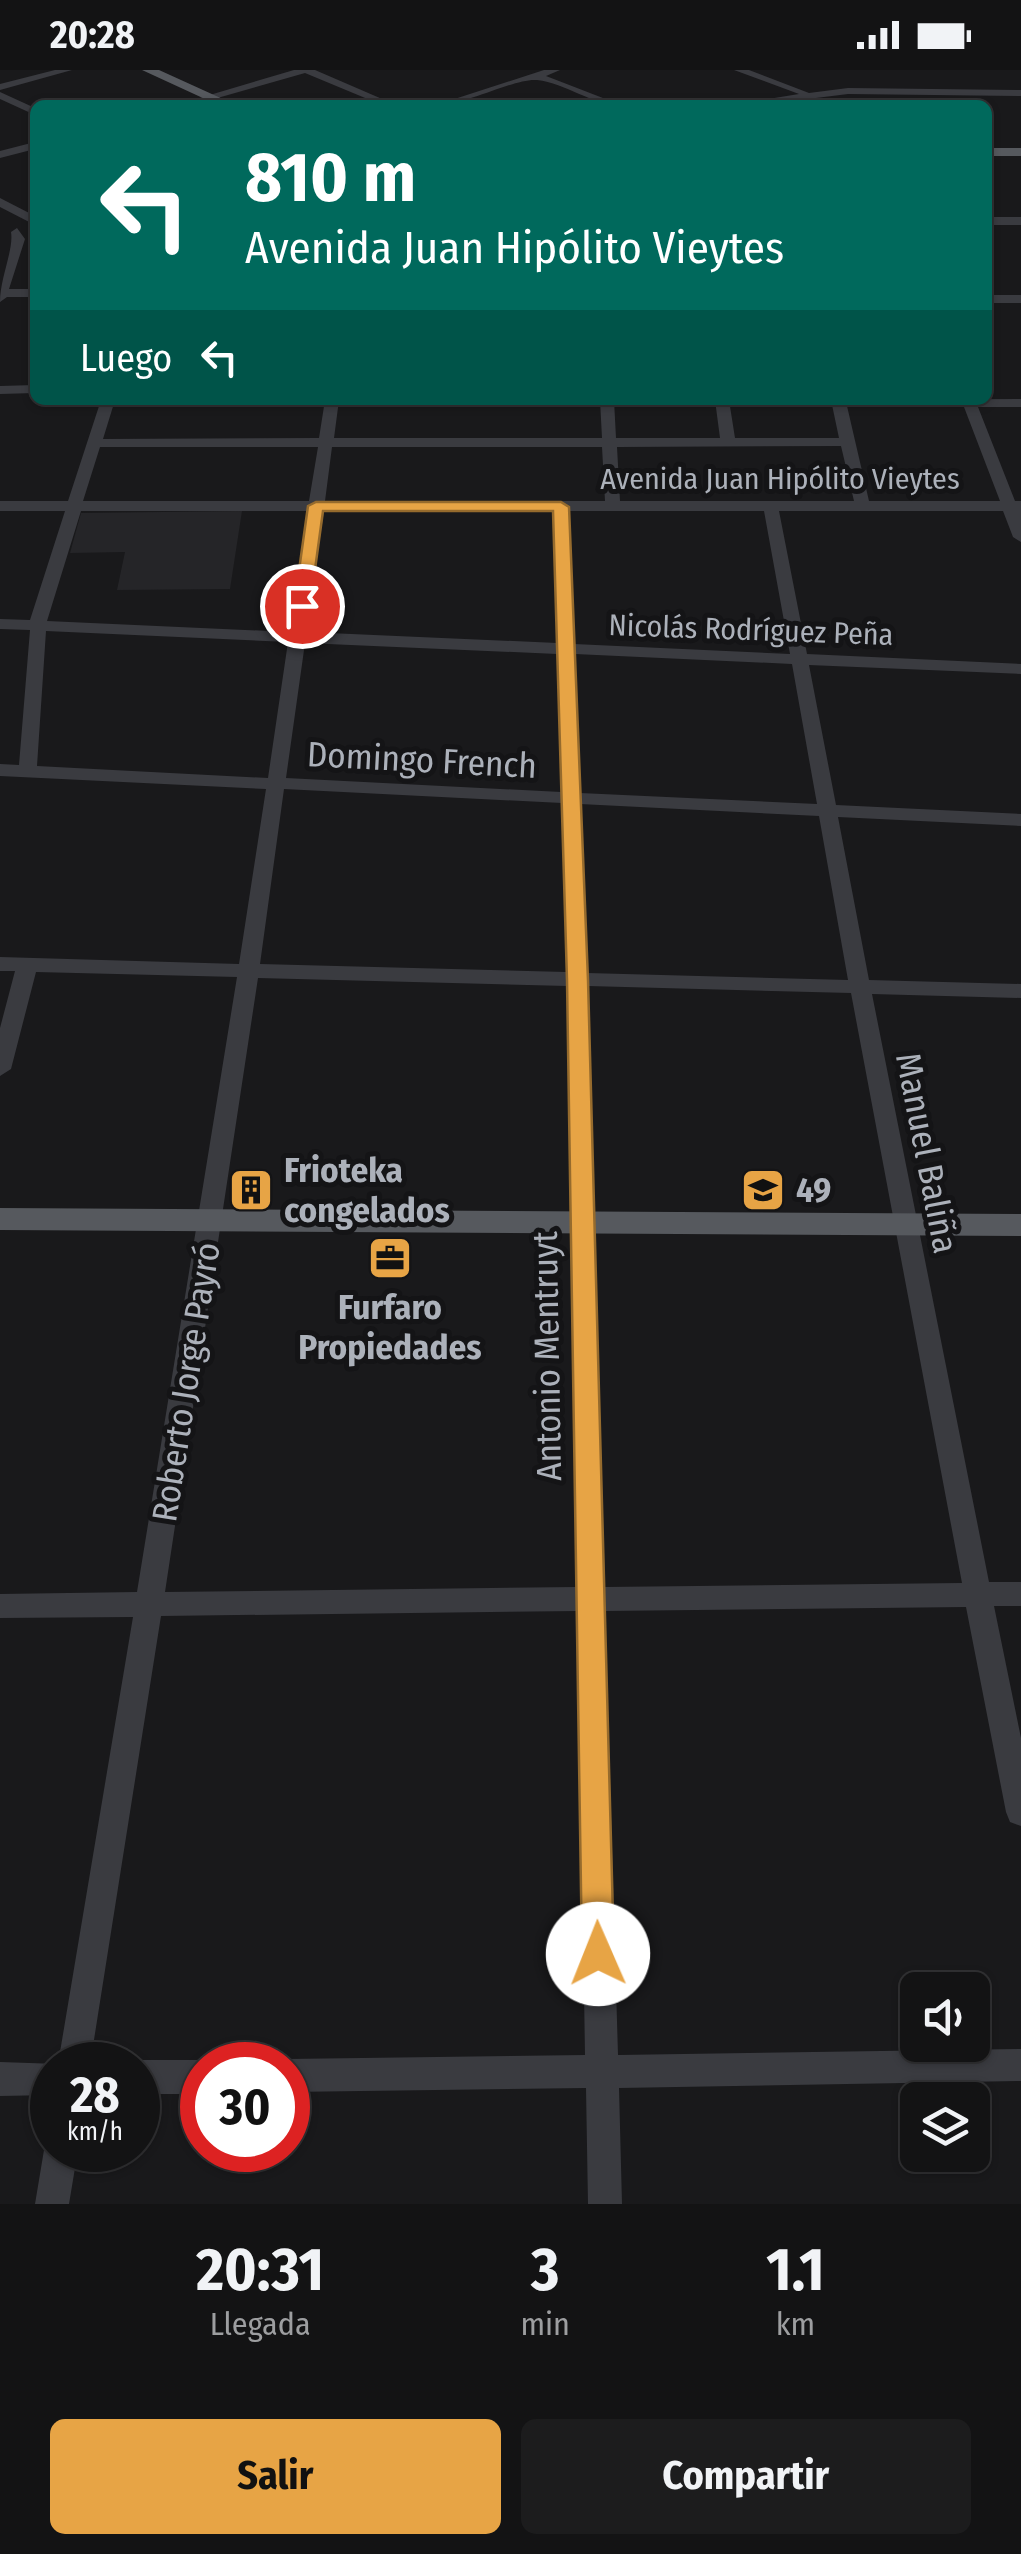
<!DOCTYPE html>
<html lang="es">
<head>
<meta charset="utf-8">
<style>
  body { margin:0; font-family:"Fira Sans Condensed",sans-serif; background:#1c1c1d; color:#f1f3f6; height:100vh; display:flex; flex-direction:column; font-size:38px; white-space:nowrap }
  * { box-sizing:border-box; margin:0 }
  p { font-size:32px; color:#9d9ea0 }
  .icon { flex:none; width:55px; height:55px; fill:none; stroke:currentColor; stroke-width:2; stroke-linecap:round; stroke-linejoin:round }
  .map { position:relative; height:2134px; overflow:hidden }
  .details { display:flex; flex-direction:column; background:#131314; flex:1 }
  .details>* { flex:none }
  .top-card { position:absolute; left:30px; top:30px; width:962px; height:305px; border-radius:15px; box-shadow:0 2px 8px #0004,0 0 0 2px #323234; background:#00695c; color:#fff; overflow:hidden }
  .buttons { position:absolute; left:900px; top:1902px; display:grid; gap:20px }
  .buttons a { display:grid; place-items:center; width:90px; height:90px; border-radius:15px; background:#131314; box-shadow:0 2px 8px #0004,0 0 0 2px #323234; font-size:50px }
  .speed { position:absolute; left:30px; top:1972px; display:flex; gap:20px; font-size:50px; font-weight:700; text-align:center }
  .speed>* { display:grid; place-content:center; width:130px; height:130px; border-radius:50%; background:#131314; box-shadow:0 2px 8px #0004,0 0 0 2px #323234; line-height:1 }
  .speed small { font-size:25px; font-weight:400 }
  .speed .limit { border:15px solid #d22; background:#fff; color:#111 }
  .pin { position:absolute; display:grid; place-items:center; width:85px; height:85px; color:#fff; margin:-42px; border:5px solid #fff; border-radius:50%; box-shadow:0 2px 10px #0007 }
  .me { position:absolute; width:110px; margin:-55px; rotate:359deg; stroke-linejoin:round; filter:drop-shadow(0 0 8px #0008) }
  .turn { display:flex; align-items:center; gap:35px; height:210px; padding:0 50px; font-size:45px }
  .turn .icon { width:130px; height:130px; stroke-width:2.5 }
  .turn b { display:block; font-size:70px; line-height:85px }
  .then { display:flex; align-items:center; height:95px; padding:0 50px; background:#0003; gap:20px; font-size:38px }
  .eta { display:flex; justify-content:space-evenly; align-items:center; height:170px; text-align:center }
  .eta b { font-size:60px; font-weight:700; line-height:70px }
  .primary-button { display:flex; gap:20px; margin-top:auto; padding:20px 50px }
  .primary-button a { flex:1; height:115px; border-radius:15px; background:#e7a445; color:#111; font-size:40px; font-weight:700; line-height:115px; text-align:center }
  .primary-button a+a { background:#1c1c1d; color:#f1f3f6 }
  .status { display:flex; justify-content:space-between; align-items:center; height:70px; padding:0 50px; background:#131314; direction:ltr }
  .status svg { height:28px; fill:currentColor }
  .map>svg:first-child { display:block }
  .built { fill:#252528 }
  .lines { fill:none; stroke-linecap:round; stroke-linejoin:round }
  .minor { fill:#3a3b40; fill-rule:evenodd }
  .major { fill:#56595e; fill-rule:evenodd }
  .route { fill:#e7a445; stroke:#966b2d; stroke-width:2.5 }
  .labels { text-anchor:middle; dominant-baseline:central; stroke-width:10; stroke-linejoin:round; paint-order:stroke }
  .far-street-label { font-size:30px; fill:#acb1ba; stroke:#141416 }
  .street-label { font-size:35px; fill:#acb1ba; stroke:#141416 }
  .poi-label { font-size:35px; font-weight:bold; fill:#acb1ba; stroke:#141416; text-anchor:start }
</style>
</head>
<body>
<div class="status"><b>20:28</b><svg viewBox="0 0 49 12"><path d="M0 12V9h3v3zM5 12V6h3v6zM10 12V3h3v9zM15 12V0h3v12zM26 1h20v11H26zM47 4h2v5h-2z"/></svg></div>
<div class="map">
<svg width="1021" height="2134" viewBox="0 0 1021 2134">
  <rect width="100%" height="100%" fill="#19191b"/>
  <path class="built" d="M 242,441 L 230,519 L 117,520 L 125,482 L 70,483 L 81,443 Z"/>
  <g class="lines">
    <path class="minor" d="M 55,0 L 72,0 L 0,20 L 0,14 Z
      M 294,0 L 315,0 L 396,35 L 382,35 L 305,3 L 193,35 L 176,35 Z
      M 544,0 L 560,0 L 546,6 L 621,35 C 591,35 566,13 537,10 C 514,8 468,35 436,35 Z
      M 734,0 L 749,0 L 809,23 L 848,18 L 1021,20 L 1021,26 L 848,24 L 761,35 L 730,35 L 799,24 Z
      M 0,22 L 35,38 L 35,45 L 0,29 Z
      M 35,72 L 35,79 L 0,88 L 0,81 Z
      M 0,128 L 35,146 L 35,155 L 0,137 Z
      M 988,147 L 1021,147 L 1021,155 L 988,155 Z
      M 17,158 L 25,169 L 9,219 L 35,219 L 35,227 L 7,227 L 0,232 C 0,208 14,179 11,162 Z
      M 988,225 L 1021,225 L 1021,233 L 988,233 Z
      M 35,315 L 35,323 L 0,324 L 0,316 Z
      M 1021,329 L 1021,337 L 978,337 L 1015,431 L 1021,431 L 1021,472 L 1013,467 L 1003,441 L 779,441 L 807,584 L 1021,594 L 1021,604 L 809,595 L 836,735 L 1021,744 L 1021,756 L 838,747 L 869,910 L 1021,914 L 1021,928 L 872,924 L 989,1512 L 1021,1512 L 1021,1536 L 994,1536 L 1021,1668 L 1021,1756 L 1010,1752 L 1006,1742 L 966,1537 L 605,1541 L 618,1985 L 1021,1979 L 1021,2011 L 619,2018 L 622,2134 L 588,2134 L 586,2018 L 288,2022 L 288,1995 L 276,1995 L 288,1989 L 585,1985 L 578,1541 L 161,1546 L 90,1995 L 52,1995 L 52,2025 L 0,2026 L 0,1992 L 58,1994 L 133,1547 L 0,1548 L 0,1524 L 137,1522 L 237,907 L 36,902 L 11,999 L 0,1006 L 0,958 L 15,901 L 0,901 L 0,887 L 239,894 L 266,719 L 0,706 L 0,694 L 19,695 L 30,560 L 0,559 L 0,549 L 30,550 L 65,441 L 0,441 L 0,431 L 68,431 L 101,330 L 115,330 L 103,369 L 319,368 L 325,330 L 339,330 L 334,368 L 602,368 L 600,330 L 614,330 L 616,368 L 720,368 L 715,330 L 729,330 L 735,368 L 839,368 L 831,330 ZM 847,336 L 964,337 L 1000,431 L 869,431 ZM 841,376 L 854,431 L 620,431 L 617,377 ZM 100,377 L 318,377 L 309,431 L 83,431 ZM 332,377 L 602,377 L 605,431 L 325,431 ZM 81,441 L 308,441 L 290,562 L 47,551 ZM 324,441 L 553,441 L 557,573 L 306,562 ZM 569,441 L 764,441 L 790,584 L 574,574 ZM 46,561 L 288,572 L 268,708 L 37,696 ZM 305,573 L 557,584 L 561,722 L 286,708 ZM 575,584 L 792,594 L 817,734 L 580,723 ZM 284,719 L 562,733 L 566,902 L 260,894 ZM 580,734 L 819,746 L 848,910 L 587,903 ZM 258,908 L 567,916 L 577,1517 L 165,1522 ZM 588,916 L 851,923 L 962,1513 L 605,1517 Z
      M 138,1990 L 202,1990 L 213,1995 L 202,1995 L 202,2024 L 138,2024 L 138,1995 L 127,1995 Z
      M 52,2067 L 52,2080 L 78,2080 L 69,2134 L 35,2134 L 44,2080 Z"/>
    <path class="major" d="M 142,0 L 159,0 L 236,35 L 218,35 Z
      M 988,78 L 1021,78 L 1021,86 L 988,86 Z
      M 0,1138 L 1021,1144 L 1021,1166 L 0,1160 Z"/>
  </g>
  <path class="route" d="M 316,432 L 561,432 L 569,437 L 588,910 L 614,1884 L 609,1896 L 598,1900 L 587,1896 L 582,1884 L 567,910 L 553,441 L 323,441 L 310,536 L 302,541 L 294,536 L 308,436 Z"/>
  <defs>
    <g id="building-square" transform="scale(2.25)"><rect x="-9" y="-9" width="18" height="18" rx="4" fill="#e7a445" stroke="#141416"/><path d="M-4-6H4V6H1V3H-1V6H-4ZM-2.5-4.3h1.7v1.8h-1.7ZM.8-4.3h1.7v1.8H.8ZM-2.5-1h1.7V.8h-1.7ZM.8-1h1.7V.8H.8Z" fill="#111"/></g>
    <g id="school-square" transform="scale(2.25)"><rect x="-9" y="-9" width="18" height="18" rx="4" fill="#e7a445" stroke="#141416"/><path d="M0-5L7-2L0 1L-7-2ZM-4 1L0 2.5L4 1V4Q0 6-4 4Z" fill="#111"/></g>
    <g id="office-square" transform="scale(2.25)"><rect x="-9" y="-9" width="18" height="18" rx="4" fill="#e7a445" stroke="#141416"/><path d="M-6-3h4V-5.5h4V-3h4V5H-6ZM-1-4.5V-3h2v-1.5ZM-6 0V1H6V0Z" fill="#111"/></g>
  </defs>
  <g fill-rule="evenodd">
    <use href="#building-square" x="251" y="1120"/>
    <use href="#school-square" x="763" y="1120"/>
    <use href="#office-square" x="390" y="1188"/>
  </g>
  <g class="labels">
    <g class="far-street-label">
      <text x="780" y="409">Avenida Juan Hipólito Vieytes</text>
      <text transform="translate(751 560) rotate(2)">Nicolás Rodríguez Peña</text>
    </g>
    <g class="street-label">
      <text transform="translate(422 690) rotate(3)">Domingo French</text>
      <text transform="translate(927 1083) rotate(79)">Manuel Baliña</text>
      <text transform="translate(547 1286) rotate(-91)">Antonio Mentruyt</text>
      <text transform="translate(186 1312) rotate(-81)">Roberto Jorge Payró</text>
    </g>
    <g class="poi-label">
      <text x="284" y="1100">Frioteka<tspan x="284" dy="40">congelados</tspan></text>
      <text x="796" y="1120">49</text>
      <text x="390" y="1237" text-anchor="middle">Furfaro<tspan x="390" dy="40">Propiedades</tspan></text>
    </g>
  </g>
</svg>
<div class="buttons">
<a><svg class="icon" aria-label="sound" viewBox="0 0 24 24"><path d="M4 9h4l5-4v14l-5-4H4zM17 9q2 3 0 6"/></svg></a>
<a><svg class="icon" aria-label="layers" viewBox="0 0 24 24"><path d="M12 4l9 5-9 5-9-5zM3 14l9 5 9-5"/></svg></a>
</div>
<div class="speed"><div>28<small>km/h</small></div><div class="limit">30</div></div>
<div class="pin" style="left:302px;top:536px;background:#d93025"><svg class="icon" aria-label="arrive" viewBox="0 0 24 24"><path d="M6 21V4h12l-3 4 3 4H6"/></svg></div>
<svg class="me" style="left:598px;top:1884px" viewBox="-20 -20 40 40"><circle r="19" fill="#fff"/><path d="M0-13L10 11 0 6-10 11z" fill="#e7a445"/></svg>
<div class="top-card">
<div class="turn"><svg class="icon" aria-label="left" viewBox="0 0 24 24"><path d="M17 20v-9H6M10 6l-5 5 5 5"/></svg><div><b>810 m</b>Avenida Juan Hipólito Vieytes</div></div>
<div class="then">Luego<svg class="icon" aria-label="left" viewBox="0 0 24 24"><path d="M17 20v-9H6M10 6l-5 5 5 5"/></svg></div>
</div>
</div>
<section class="details">
<div class="eta">
<div><b>20:31</b><p>Llegada</p></div>
<div><b>3</b><p>min</p></div>
<div><b>1.1</b><p>km</p></div>
</div>
<div class="primary-button"><a>Salir</a><a>Compartir</a></div>
</section>
</body>
</html>
